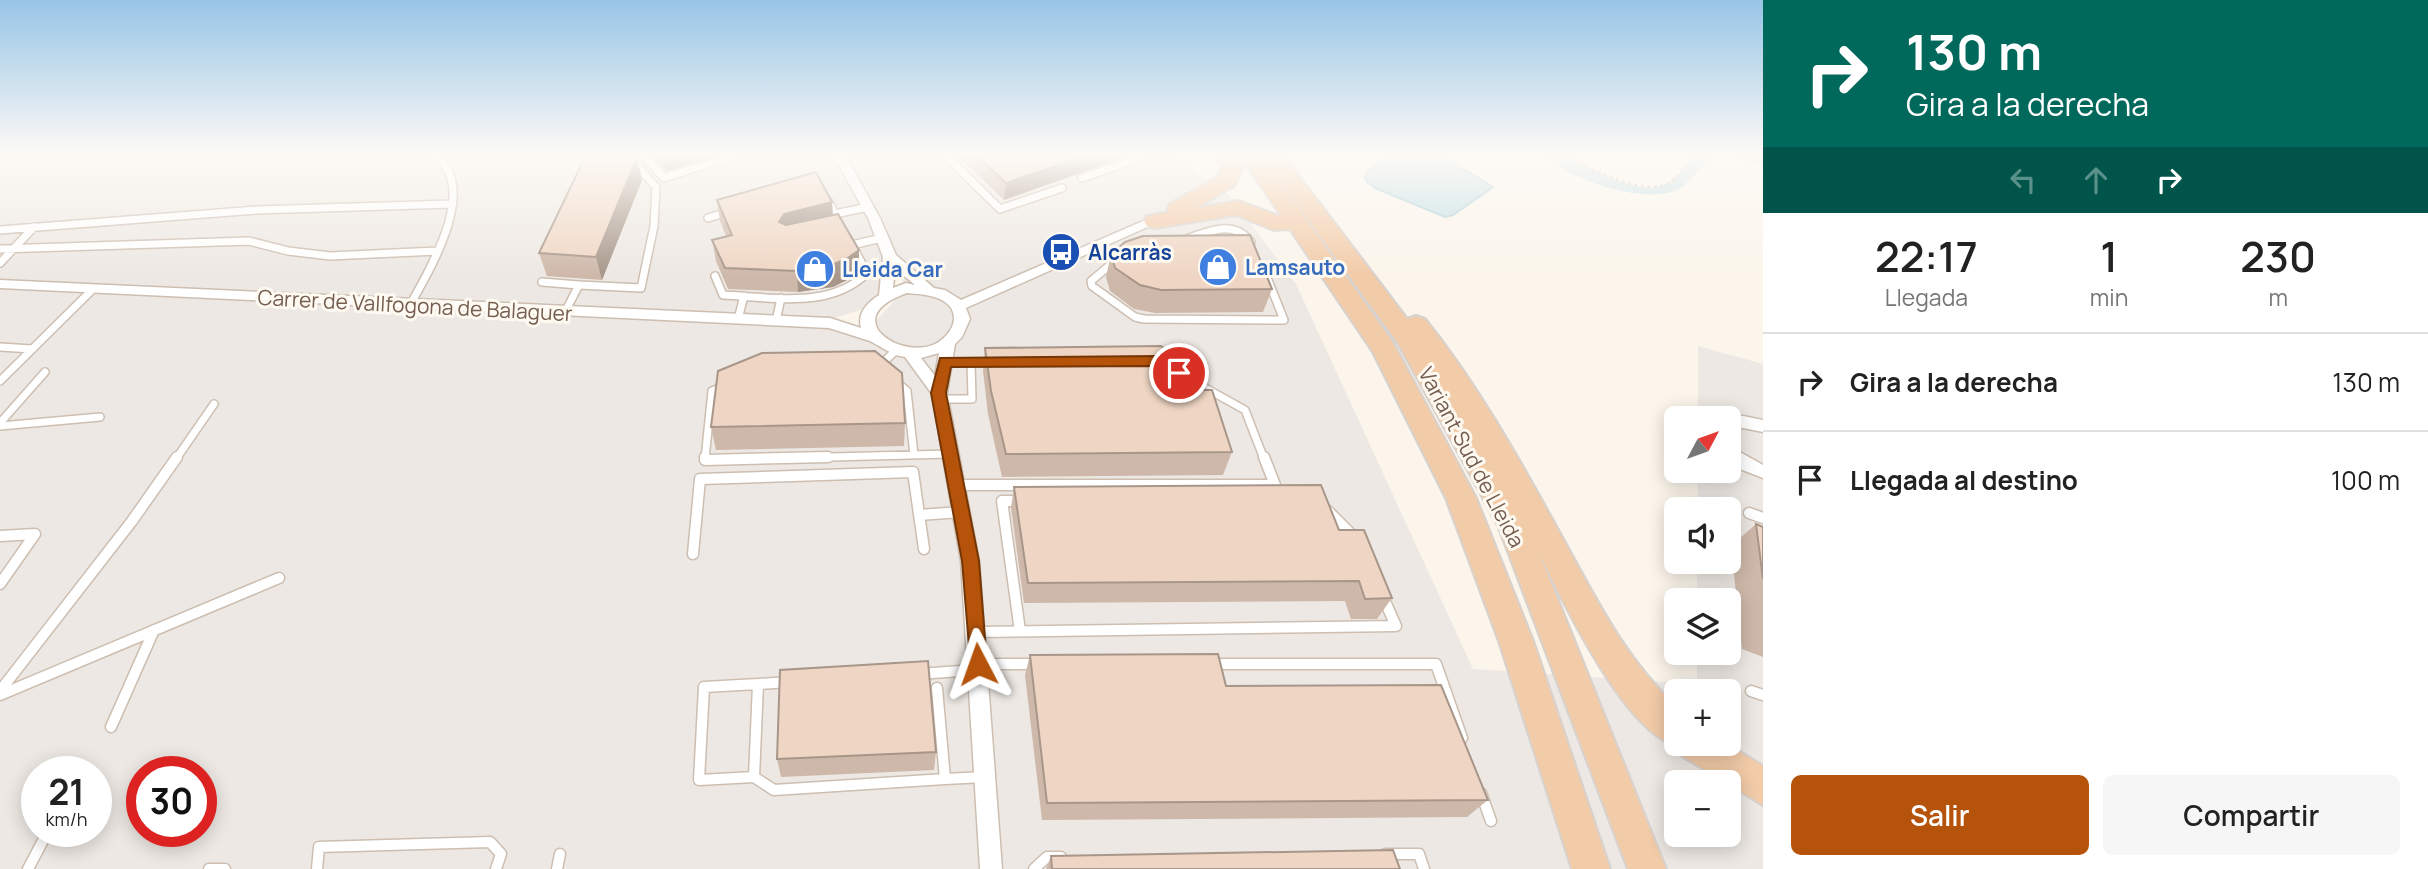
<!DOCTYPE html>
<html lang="es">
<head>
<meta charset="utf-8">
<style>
  body { margin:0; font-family:Manrope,sans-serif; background:#f6f6f6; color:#222; height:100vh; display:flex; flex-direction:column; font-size:26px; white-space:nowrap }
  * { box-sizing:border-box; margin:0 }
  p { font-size:23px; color:#767676 }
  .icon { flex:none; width:38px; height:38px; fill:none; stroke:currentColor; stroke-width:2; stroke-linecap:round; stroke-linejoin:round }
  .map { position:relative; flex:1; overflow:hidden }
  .sheet { display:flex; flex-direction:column; background:#fff; width:665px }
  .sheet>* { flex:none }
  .top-card { background:#00695c; color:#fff; overflow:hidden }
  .needle { width:46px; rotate:49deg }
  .tools { position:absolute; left:1664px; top:406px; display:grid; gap:14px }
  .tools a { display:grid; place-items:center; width:77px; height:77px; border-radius:10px; background:#fff; box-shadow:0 4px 18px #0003; font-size:35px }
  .speed { position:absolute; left:21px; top:756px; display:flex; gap:14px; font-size:35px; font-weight:700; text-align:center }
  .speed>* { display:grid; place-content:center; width:91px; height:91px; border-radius:50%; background:#fff; box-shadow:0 4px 18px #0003; line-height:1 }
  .speed small { font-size:18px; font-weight:400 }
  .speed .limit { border:10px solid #d22; background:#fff; color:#111 }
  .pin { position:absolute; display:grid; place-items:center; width:60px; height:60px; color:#fff; margin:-30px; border:4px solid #fff; border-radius:50%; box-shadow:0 2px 7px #0007 }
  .me { position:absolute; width:77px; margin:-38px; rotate:356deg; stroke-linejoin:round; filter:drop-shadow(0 0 5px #0008) }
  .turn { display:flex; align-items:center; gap:24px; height:147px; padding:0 28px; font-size:32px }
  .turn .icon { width:91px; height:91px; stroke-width:2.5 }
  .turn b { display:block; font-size:49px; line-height:60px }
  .lanes { display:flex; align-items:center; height:66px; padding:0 28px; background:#0003; justify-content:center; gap:35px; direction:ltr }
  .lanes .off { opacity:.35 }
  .eta { display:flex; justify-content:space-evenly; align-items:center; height:119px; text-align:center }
  .eta b { font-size:42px; font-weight:600; line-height:49px }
  .action { display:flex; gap:14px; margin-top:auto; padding:14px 28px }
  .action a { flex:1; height:80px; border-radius:10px; background:#b45309; color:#fff; font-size:28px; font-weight:600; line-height:80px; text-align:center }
  .action a+a { background:#f6f6f6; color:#222 }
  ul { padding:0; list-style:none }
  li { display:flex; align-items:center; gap:21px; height:98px; padding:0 28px; border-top:2px solid #e0e0e0 }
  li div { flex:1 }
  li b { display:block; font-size:26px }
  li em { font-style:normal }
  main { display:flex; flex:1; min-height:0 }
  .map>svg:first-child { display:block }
  .industrial { fill:#ede8e3; fill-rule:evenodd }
  .water { fill:#c0dee4; stroke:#a7cdd5; stroke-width:2 }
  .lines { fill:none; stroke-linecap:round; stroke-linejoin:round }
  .canal { fill:#c0dee4; fill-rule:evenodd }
  .service-far1-casing { stroke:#cdbeb1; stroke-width:10 }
  .service-casing { stroke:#cdbeb1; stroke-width:13 }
  .minor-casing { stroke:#cdbeb1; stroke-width:3 }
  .trunk-casing { stroke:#d8d2ce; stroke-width:4 }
  .path { stroke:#d4baa7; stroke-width:3.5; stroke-dasharray:2 4.5; stroke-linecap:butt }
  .service-far1 { stroke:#fff; stroke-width:7 }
  .service { stroke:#fff; stroke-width:10 }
  .minor { fill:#fff; fill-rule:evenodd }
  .trunk { fill:#f2cba8; fill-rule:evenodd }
  .wall { fill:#ceb8a9 }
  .shaded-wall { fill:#a79689 }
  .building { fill:#efd6c4; stroke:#a79689; stroke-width:2 }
  .route { fill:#b45309; stroke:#753606; stroke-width:2 }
  .labels { text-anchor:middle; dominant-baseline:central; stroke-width:6; stroke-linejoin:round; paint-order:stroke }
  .transit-label { font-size:21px; font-weight:bold; fill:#164399; stroke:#fef9f1; text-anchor:start }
  .shop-label { font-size:21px; font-weight:bold; fill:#366cbe; stroke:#fef9f1; text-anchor:start }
  .street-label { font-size:21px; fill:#755e4f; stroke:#fef9f1 }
</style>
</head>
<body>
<main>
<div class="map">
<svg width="1763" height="869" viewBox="0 0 1763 869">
  <rect width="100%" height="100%" fill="#fbf5eb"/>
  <path class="industrial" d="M 0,155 L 1173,155 L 1231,197 L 1296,284 L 1473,669 L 1697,684 L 1697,653 L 1729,653 L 1729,600 L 1697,600 L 1697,562 L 1729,562 L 1729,509 L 1698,509 L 1698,471 L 1729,471 L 1729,418 L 1698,418 L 1698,346 L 1763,364 L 1763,869 L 0,869 ZM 885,244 L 906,288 L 869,329 L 549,311 L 828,320 L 870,307 L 886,286 ZM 1676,691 L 1729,691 L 1729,744 L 1676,744 ZM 37,772 L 96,772 L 96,831 L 37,831 ZM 142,772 L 201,772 L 201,831 L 142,831 ZM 1676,782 L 1729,782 L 1729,835 L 1676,835 Z"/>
  <path class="water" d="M 1390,155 L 1441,155 L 1493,187 L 1453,215 L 1445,217 L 1375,188 L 1367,182 L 1365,176 L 1372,167 Z"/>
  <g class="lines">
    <path class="canal" d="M 1545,155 C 1582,153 1632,204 1669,182 C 1680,175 1686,162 1696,155 L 1714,155 C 1707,162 1686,185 1679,189 C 1646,206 1569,180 1545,155 Z
      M 1732,155 L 1763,157 L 1763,165 L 1734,158 Z"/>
    <g class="service-far1-casing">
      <path id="service-far1" d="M 117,155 L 173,155
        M 643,155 L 664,178 L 735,155
        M 945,155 L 1000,209 L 1062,188
        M 1082,178 L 1148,155
        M 827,199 L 835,214 L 868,207
        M 708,218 L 728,212
        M 0,230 L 257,210 L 451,204
        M 1189,238 C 1212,230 1234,220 1251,242
        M 852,245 L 882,238
        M 0,249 L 249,241 L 288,251 L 330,256 L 437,251
        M 1115,261 L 1091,281 L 1092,286 L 1135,317 L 1144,319 L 1284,320 L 1268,280
        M 0,263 L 34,227
        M 715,276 L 723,295 C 770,297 830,310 867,273 L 854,249
        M 542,282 L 579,285
        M 410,305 C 429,271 481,186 434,155
        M 565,312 L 579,285 L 641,288 L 654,226 L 656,187 L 632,160
        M 738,319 L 744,296
        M 776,321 L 781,298
        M 0,347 L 32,349
        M 945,362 L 994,362
        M 879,367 L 897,349
        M 1182,375 L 1245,410 L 1264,459
        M 894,380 L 907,391 L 914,455
        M 0,381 L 93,289
        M 940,399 L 972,399 L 971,362
        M 0,423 L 45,372
        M 0,426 L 100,417
        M 176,459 L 214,404
        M 705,459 L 712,391 L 725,386
        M 756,459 L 950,454"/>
    </g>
    <g class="service-casing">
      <path id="service" d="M 705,457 L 705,460 L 828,457
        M 956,485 L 1275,485 L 1264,457
        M 1327,510 L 1355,538
        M 1749,513 L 1763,518
        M 919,515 L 961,512
        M 0,536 L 35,534 L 0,584
        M 693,554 L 700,479 L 913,472 L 924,549
        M 1020,631 L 1002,501 L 1021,501
        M 976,632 L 1396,626 L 1383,597
        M 978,664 L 1038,664
        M 1212,664 L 1436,664 L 1462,738
        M 918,674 L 975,670
        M 790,682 L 758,684 L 754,777 L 774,790 L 945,779 L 937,688
        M 0,691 L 132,521 L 177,457
        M 1751,691 L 1763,695
        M 0,695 L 279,578
        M 111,727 L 154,630
        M 754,777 L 699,780 L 704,687 L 758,684
        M 945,779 L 984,777
        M 1481,793 L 1491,821
        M 1385,854 L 1419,854 L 1424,869
        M 28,869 L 48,831
        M 209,869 L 225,869
        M 317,869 L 319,847 L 490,842 L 501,854 L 496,869
        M 557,869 L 560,854
        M 1034,869 L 1047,857 L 1061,857"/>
    </g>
    <g class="minor-casing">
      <path id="minor" d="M 833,155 L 845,155 L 880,218 L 896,255 L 934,288 L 945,290 L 961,300 L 1150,218 L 1155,217 L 1161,221 L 966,308 L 970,319 L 962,337 L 955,344 L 947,393 L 979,561 L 1002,869 L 980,869 L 961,561 L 932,394 L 905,357 L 895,355 L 870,341 L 829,328 L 0,288 L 0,280 L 830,318 L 861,328 C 857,313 867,303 879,295 L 883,257 L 868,218 ZM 895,268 L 915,285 L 906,283 L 893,288 ZM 907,293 C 916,294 925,294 934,297 C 959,304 960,326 940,341 C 907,365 833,319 907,293 ZM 939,353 L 935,376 L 921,358 Z
        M 1743,416 L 1763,420 L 1763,432 L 1743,428 L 1729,430 L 1729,418 Z
        M 1729,446 L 1763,465 L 1763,478 L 1740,469 L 1729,461 Z"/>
    </g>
    <g class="trunk-casing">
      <path id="trunk" d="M 1216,155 L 1236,155 L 1243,168 L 1234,186 L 1196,208 L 1238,201 L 1282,217 L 1240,155 L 1283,155 L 1407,319 L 1416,316 L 1425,319 C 1477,384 1518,457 1558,530 C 1593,593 1623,657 1676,706 L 1676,744 L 1727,744 L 1763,766 L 1763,805 L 1682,756 L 1678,745 C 1627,738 1561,597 1539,553 L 1666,869 L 1628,869 L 1498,525 L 1398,343 L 1270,168 L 1393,343 L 1476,498 L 1533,641 L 1610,869 L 1572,869 L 1499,641 L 1446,498 L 1373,352 L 1290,229 L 1274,230 L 1236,215 L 1155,228 L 1147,226 L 1144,221 L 1147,216 L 1169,212 L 1167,209 L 1170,204 L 1217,177 L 1221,168 Z"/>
    </g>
    <path class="path" d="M 1563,155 C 1588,167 1642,198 1669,183 C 1680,177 1685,162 1696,155
      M 1756,155 L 1763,158"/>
    <use href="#service-far1" class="service-far1"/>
    <use href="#service" class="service"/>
    <use href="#minor" class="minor"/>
    <use href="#trunk" class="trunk"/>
  </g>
  <path class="wall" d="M 650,155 L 719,155 L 666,171 Z
    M 957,155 L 1131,155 L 1004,200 Z
    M 642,180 L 602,280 L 547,276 L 539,253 Z
    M 717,200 L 832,202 L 833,215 L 859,250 L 859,271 L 849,279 L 833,287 L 798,292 L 728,289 L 716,261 L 712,240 L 726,236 L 720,221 Z
    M 1111,254 L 1272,289 L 1263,312 L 1155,313 L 1134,309 L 1110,291 L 1106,277 Z
    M 985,348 L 1192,390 L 1232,452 L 1223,475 L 1002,477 L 988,414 L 983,371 Z
    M 905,423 L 904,446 L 716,450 L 711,427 Z
    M 1014,487 L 1339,530 L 1392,598 L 1377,619 L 1351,619 L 1345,601 L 1024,603 L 1011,508 Z
    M 1756,524 L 1763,527 L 1763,657 L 1742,649 L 1731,546 Z
    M 1030,655 L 1226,686 L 1488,800 L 1467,817 L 1042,820 L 1025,675 Z
    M 936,752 L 934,770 L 781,777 L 777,759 Z
    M 1051,856 L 1400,869 L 1046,869 Z"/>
  <path class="shaded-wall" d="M 663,155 L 719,155 L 666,171 Z
    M 1086,155 L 1131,155 L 1004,200 L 1006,183 Z
    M 637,158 L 642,180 L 602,280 L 596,257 Z
    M 832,202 L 833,224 L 786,235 L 779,222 L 784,214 Z
    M 859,250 L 859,271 L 849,279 L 833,287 L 798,292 L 797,271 Z"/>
  <path class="building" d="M 586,155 L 634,155 L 637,158 L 596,257 L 539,253 Z
    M 976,155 L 1086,155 L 1006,183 Z
    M 816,172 L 832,202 L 784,214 L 779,222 L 786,225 L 838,214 L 859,250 L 848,258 L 832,265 L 797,271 L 725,268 L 712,240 L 732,235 L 717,200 Z
    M 1250,235 L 1272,289 L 1161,290 L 1140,285 L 1115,268 L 1111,254 L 1125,242 L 1143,236 Z
    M 1161,346 L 1184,361 L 1192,390 L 1212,390 L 1232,452 L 1006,454 L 991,391 L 985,348 Z
    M 875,351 L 902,373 L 905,423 L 711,427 L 718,371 L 762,353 Z
    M 1321,485 L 1339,530 L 1364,530 L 1392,598 L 1365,599 L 1359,581 L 1028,583 L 1014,487 Z
    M 1756,524 L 1763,527 L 1763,579 Z
    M 1218,654 L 1226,686 L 1441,685 L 1488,800 L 1047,803 L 1030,655 Z
    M 928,661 L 936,752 L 777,759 L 780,670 Z
    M 1393,850 L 1400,869 L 1052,869 L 1051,856 Z"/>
  <linearGradient id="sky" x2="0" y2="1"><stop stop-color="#98c5e6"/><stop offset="0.56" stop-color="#fdfaf6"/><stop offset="1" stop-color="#fdfaf6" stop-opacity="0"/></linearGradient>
  <rect width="1763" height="276" fill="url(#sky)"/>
  <path class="route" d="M 1157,356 L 1184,369 L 1184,377 L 1173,377 L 1154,366 L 951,367 L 946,393 L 979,561 L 987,664 L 985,671 L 978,673 L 971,671 L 962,561 L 931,393 L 940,358 Z"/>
  <defs>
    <g id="bus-disc" transform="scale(2.0125)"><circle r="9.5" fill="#1a4fb4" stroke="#fef9f1"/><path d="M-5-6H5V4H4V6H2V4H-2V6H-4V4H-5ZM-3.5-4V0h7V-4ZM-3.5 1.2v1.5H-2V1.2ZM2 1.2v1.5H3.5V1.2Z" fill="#fff"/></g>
    <g id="shop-disc" transform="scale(2.0125)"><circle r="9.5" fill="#3f7fe0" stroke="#fef9f1"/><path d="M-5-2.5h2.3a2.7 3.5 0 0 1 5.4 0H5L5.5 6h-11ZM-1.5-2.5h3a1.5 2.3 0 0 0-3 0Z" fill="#fff"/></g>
  </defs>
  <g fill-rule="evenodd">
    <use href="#bus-disc" x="1061" y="252"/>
    <use href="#shop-disc" x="1218" y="267"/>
    <use href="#shop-disc" x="815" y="269"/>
  </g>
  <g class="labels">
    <g class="transit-label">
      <text x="1088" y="252">Alcarràs</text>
    </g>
    <g class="shop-label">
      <text x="1245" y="267">Lamsauto</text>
      <text x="842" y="269">Lleida Car</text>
    </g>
    <g class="street-label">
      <text transform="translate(415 305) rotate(3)">Carrer de Vallfogona de Balaguer</text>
      <text transform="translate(1472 457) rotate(62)">Variant Sud de Lleida</text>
    </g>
  </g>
</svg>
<div class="tools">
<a><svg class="needle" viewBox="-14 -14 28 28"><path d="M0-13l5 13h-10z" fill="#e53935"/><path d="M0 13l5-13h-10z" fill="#767676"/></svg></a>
<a><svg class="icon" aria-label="sound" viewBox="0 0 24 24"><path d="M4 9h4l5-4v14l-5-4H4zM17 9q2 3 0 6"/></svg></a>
<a><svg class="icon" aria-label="layers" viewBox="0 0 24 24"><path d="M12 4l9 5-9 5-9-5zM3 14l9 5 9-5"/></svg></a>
<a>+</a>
<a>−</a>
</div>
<div class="speed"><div>21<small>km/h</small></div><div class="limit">30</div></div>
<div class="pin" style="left:1179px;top:373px;background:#d93025"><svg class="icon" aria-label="arrive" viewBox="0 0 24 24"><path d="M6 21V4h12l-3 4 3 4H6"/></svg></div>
<svg class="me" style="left:978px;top:664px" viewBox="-20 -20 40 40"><path d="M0-17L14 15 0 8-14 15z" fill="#b45309" stroke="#fff" stroke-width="4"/></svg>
</div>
<section class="sheet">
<div class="top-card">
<div class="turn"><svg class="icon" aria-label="right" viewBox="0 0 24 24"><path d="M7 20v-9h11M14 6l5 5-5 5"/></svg><div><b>130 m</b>Gira a la derecha</div></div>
<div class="lanes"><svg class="icon off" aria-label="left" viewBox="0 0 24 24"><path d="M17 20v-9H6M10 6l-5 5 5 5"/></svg><svg class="icon off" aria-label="ahead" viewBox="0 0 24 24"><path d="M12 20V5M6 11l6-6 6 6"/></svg><svg class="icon" aria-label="right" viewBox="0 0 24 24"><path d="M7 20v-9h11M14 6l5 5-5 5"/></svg></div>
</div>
<div class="eta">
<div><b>22:17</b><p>Llegada</p></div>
<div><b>1</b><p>min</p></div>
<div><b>230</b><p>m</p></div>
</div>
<ul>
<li><svg class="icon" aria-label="right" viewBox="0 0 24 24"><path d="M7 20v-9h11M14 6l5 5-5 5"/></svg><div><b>Gira a la derecha</b></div><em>130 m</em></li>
<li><svg class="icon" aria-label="arrive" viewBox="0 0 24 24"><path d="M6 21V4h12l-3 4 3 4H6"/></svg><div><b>Llegada al destino</b></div><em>100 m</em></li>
</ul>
<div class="action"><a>Salir</a><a>Compartir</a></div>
</section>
</main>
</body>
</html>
